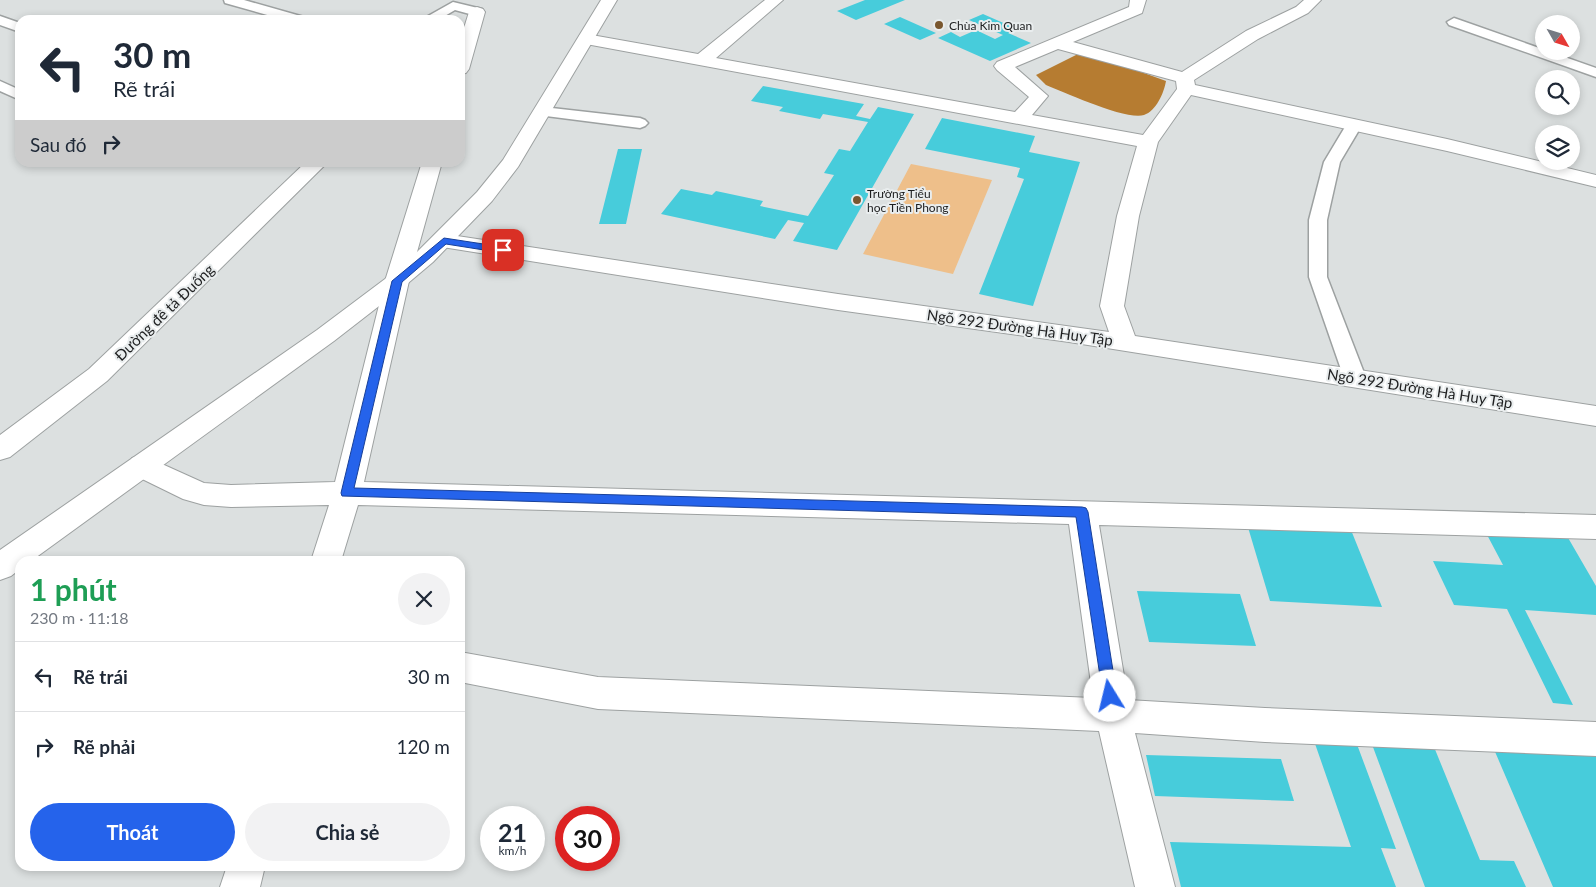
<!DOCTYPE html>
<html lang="vi">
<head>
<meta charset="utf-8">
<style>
  body { margin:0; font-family:Lato,sans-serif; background:#f2f2f3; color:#1f2937; height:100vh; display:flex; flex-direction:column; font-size:19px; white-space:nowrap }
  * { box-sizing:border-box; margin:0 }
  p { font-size:16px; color:#747a83 }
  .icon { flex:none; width:28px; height:28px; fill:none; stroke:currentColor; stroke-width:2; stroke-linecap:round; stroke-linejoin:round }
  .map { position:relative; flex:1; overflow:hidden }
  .panel { position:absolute; left:15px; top:556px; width:450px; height:315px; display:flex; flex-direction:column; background:#fff; border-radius:15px; box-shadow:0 2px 8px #0003 }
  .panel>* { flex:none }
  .top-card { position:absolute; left:15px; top:15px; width:450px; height:152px; border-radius:15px; box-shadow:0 2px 8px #0003; background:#fff; color:#1f2937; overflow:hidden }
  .needle { width:32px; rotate:129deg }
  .fabs { position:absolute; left:1535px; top:15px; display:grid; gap:10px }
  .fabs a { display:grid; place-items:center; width:45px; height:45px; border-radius:50%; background:#fff; box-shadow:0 2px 8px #0003; font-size:25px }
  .speed { position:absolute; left:480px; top:806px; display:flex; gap:10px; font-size:25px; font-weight:700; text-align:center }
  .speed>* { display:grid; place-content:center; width:65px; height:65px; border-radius:50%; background:#fff; box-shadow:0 2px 8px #0003; line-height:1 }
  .speed small { font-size:12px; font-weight:400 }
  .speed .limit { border:8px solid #d22; background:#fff; color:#111 }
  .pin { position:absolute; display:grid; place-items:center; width:42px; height:42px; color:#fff; margin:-21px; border-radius:10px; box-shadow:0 2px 8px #0006 }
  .me { position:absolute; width:55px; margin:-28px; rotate:351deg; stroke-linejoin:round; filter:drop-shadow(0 0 4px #0008) }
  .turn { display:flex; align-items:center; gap:18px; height:105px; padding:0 15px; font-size:22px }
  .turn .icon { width:65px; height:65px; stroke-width:2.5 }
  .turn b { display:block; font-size:35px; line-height:42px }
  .then { display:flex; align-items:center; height:48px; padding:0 15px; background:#0003; gap:10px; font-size:19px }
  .round { display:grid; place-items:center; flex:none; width:52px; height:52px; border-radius:26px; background:#f2f2f3 }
  .overview { display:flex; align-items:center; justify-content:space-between; height:85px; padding:0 15px }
  h1 { font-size:30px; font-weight:700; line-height:38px; color:#1e9e55 }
  .button { display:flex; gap:10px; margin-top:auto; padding:10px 15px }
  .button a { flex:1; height:58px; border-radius:30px; background:#2563eb; color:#fff; font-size:20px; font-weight:700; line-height:58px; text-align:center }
  .button a+a { background:#f2f2f3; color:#1f2937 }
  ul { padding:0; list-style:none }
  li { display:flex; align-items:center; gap:15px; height:70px; padding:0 15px; border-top:1px solid #e0e1e3 }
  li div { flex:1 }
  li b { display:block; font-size:19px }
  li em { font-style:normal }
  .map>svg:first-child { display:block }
  .green { fill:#eebf8a }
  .water { fill:#b67c31 }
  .building { fill:#47ccdb }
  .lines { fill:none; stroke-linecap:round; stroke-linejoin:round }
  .lane-casing { stroke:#9da1a1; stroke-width:3 }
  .street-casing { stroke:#9da1a1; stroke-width:2 }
  .secondary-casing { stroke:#9da1a1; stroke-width:2 }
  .primary-casing { stroke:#9da1a1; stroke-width:2 }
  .lane { fill:#fff; fill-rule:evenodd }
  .street { fill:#fff; fill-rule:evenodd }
  .secondary { fill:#fff; fill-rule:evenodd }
  .primary { fill:#fff; fill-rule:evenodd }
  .route { fill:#2563eb; stroke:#184099 }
  .poi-dot { fill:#79572f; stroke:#e9edee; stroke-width:2 }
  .labels { text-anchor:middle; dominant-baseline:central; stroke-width:4; stroke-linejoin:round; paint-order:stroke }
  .far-poi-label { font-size:12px; fill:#1e1f20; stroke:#e9edee; text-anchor:start }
  .street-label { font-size:15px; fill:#1e1f20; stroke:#e9edee }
</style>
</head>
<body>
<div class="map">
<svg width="1596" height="887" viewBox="0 0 1596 887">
  <rect width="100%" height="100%" fill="#dce0e0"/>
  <path class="green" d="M 911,164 L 992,180 L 953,274 L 863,254 Z"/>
  <path class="water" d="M 1078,54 L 1122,65 L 1166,81 C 1164,93 1156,111 1144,115 C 1127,121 1064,92 1046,85 L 1036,75 Z"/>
  <path class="building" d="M 865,0 L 905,0 L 856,20 L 837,11 Z
    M 983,14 L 1017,29 L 1008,33 L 1031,43 L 990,61 L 938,38 L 951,32 L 960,37 L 976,30 L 995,39 L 1003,35 L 969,20 Z
    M 900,17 L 936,33 L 920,40 L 884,24 Z
    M 763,86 L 864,104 L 856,116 L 870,119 L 878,107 L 914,114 L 837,250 L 793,241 L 804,223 L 788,220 L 775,239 L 661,214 L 681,189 L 712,195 L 716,191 L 763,201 L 760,206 L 808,216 L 834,175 L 824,173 L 839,149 L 850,151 L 868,122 L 823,114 L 820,119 L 779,111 L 783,107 L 751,101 Z
    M 942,118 L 1035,136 L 1029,152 L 1080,162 L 1033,306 L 979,294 L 1024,179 L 1017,177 L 1020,168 L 925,149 Z
    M 618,149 L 642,149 L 626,224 L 599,224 Z
    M 1247,524 L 1351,530 L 1382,607 L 1270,601 Z
    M 1485,531 L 1567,536 L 1596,586 L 1596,615 L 1525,610 L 1573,705 L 1553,703 L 1507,609 L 1454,605 L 1433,561 L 1503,565 Z
    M 1137,591 L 1240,594 L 1256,646 L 1149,642 Z
    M 1313,738 L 1355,739 L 1396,849 L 1381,848 L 1396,887 L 1181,887 L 1170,842 L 1351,847 Z
    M 1370,739 L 1432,742 L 1480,860 L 1514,861 L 1526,887 L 1425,887 Z
    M 1493,747 L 1596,755 L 1596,887 L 1553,887 Z
    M 1146,755 L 1281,759 L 1294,801 L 1155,796 Z"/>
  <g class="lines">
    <g class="lane-casing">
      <path id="lane" d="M 224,0 L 244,0 L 304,17 L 306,20 L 285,20 L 225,3 Z
        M 453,2 L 482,9 L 484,12 L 477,16 L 455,10 L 438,20 L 421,20 Z
        M 0,16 L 20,23 L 20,32 L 0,25 Z
        M 1454,18 L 1596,68 L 1596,77 L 1449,25 L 1447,22 Z
        M 0,81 L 20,90 L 20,100 L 0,91 Z
        M 543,107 L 640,118 L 645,120 L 648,123 L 645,126 L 640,128 L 538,115 L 535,112 L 538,109 Z
        M 1354,120 L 1360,122 L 1362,125 L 1340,162 L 1327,220 L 1327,277 L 1366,378 L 1362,383 L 1355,385 L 1348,383 L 1344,378 L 1309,277 L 1309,220 L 1324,162 L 1348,122 Z"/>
    </g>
    <g class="street-casing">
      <path id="street" d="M 765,0 L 783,0 L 716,58 L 1015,112 L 1029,97 L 997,70 L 994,66 L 997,62 L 1129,7 L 1130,0 L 1146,0 L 1142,13 L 1073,42 L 1182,72 L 1246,31 L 1296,7 L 1304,0 L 1321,0 L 1308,13 L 1258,39 L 1194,80 L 1195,85 L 1447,139 L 1596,175 L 1596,187 L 1447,151 L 1191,95 L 1158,142 L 1139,216 L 1124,306 L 1135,336 L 1596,406 L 1596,426 L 1069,342 L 838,310 L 436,246 L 433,241 L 436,236 L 444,234 L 838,294 L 1109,332 L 1100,306 L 1117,216 L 1137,146 L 586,44 L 580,43 L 578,39 L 580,35 L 586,34 L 698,54 ZM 1058,49 L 1176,81 L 1177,89 L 1143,135 L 1032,115 L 1048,96 L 1015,67 Z
        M 397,274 L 405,276 L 409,281 L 364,482 L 1596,515 L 1596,539 L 1099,525 L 1128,700 L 1265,708 L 1596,722 L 1596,756 L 1265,742 L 1135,733 L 1175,887 L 1135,887 L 1099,731 L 598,709 L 460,682 L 460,652 L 598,677 L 1093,698 L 1069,524 L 358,505 L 341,561 L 311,561 L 329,505 L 231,507 L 204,505 L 183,499 L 132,474 L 128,466 L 132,458 L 142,455 L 204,483 L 231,485 L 335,482 L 385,281 L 389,276 Z
        M 227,866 L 265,866 L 260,887 L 220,887 Z"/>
    </g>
    <g class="secondary-casing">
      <path id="secondary" d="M 601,0 L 617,0 L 518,167 L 492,201 L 433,262 L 401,289 L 334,341 L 31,561 L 20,561 L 20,569 L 11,576 L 0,580 L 0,550 L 317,330 L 385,279 L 417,252 L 477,192 L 503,160 Z"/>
    </g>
    <g class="primary-casing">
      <path id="primary" d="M 477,7 L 483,9 L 485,12 L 469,69 L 466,73 L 460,74 L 460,41 L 469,12 L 471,9 Z
        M 306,162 L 328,162 L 107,381 L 10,457 L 0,460 L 0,435 L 89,369 Z
        M 422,162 L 442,162 L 409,281 L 405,286 L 397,288 L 389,286 L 385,281 Z"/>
    </g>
    <use href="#lane" class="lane"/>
    <use href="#street" class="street"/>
    <use href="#secondary" class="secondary"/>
    <use href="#primary" class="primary"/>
  </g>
  <path class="route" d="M 444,238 L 503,247 L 508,250 L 503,253 L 446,244 L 402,282 L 354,488 L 1082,507 L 1086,508 L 1088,512 L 1117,696 L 1115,701 L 1110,703 L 1105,701 L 1103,696 L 1076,517 L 342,496 L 341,493 L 392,281 Z"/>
  <g class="poi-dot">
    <circle cx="939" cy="25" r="5"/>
    <circle cx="857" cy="200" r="5"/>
  </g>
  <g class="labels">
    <g class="far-poi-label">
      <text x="949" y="25">Chùa Kim Quan</text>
      <text x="867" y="193">Trường Tiểu<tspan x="867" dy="14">học Tiền Phong</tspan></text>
    </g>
    <g class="street-label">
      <text transform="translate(164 312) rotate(-44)">Đường đê tả Đuống</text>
      <text transform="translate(1020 327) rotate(8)">Ngõ 292 Đường Hà Huy Tập</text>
      <text transform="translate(1420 388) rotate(9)">Ngõ 292 Đường Hà Huy Tập</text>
    </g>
  </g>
</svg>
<div class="fabs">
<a><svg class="needle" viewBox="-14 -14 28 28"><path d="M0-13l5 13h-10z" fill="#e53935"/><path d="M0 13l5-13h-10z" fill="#747a83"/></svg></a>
<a><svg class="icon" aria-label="search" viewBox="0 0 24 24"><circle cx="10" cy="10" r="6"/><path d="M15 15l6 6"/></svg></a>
<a><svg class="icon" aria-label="layers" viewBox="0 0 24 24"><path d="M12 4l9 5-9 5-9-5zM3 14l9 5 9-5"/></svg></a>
</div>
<div class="speed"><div>21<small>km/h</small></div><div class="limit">30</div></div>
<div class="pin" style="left:503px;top:250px;background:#d93025"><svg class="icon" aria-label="arrive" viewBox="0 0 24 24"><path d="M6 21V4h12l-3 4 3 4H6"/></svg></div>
<svg class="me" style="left:1110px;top:696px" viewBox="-20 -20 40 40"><circle r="19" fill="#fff"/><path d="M0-13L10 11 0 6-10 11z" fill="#2563eb"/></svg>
<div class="top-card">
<div class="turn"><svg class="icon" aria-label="left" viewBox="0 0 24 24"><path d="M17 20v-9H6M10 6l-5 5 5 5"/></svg><div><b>30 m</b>Rẽ trái</div></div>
<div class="then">Sau đó<svg class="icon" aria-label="right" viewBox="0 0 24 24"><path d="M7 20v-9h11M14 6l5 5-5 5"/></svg></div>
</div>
<section class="panel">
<div class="overview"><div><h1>1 phút</h1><p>230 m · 11:18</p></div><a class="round"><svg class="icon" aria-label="close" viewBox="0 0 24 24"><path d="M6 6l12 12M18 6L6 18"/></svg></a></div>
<ul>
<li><svg class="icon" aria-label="left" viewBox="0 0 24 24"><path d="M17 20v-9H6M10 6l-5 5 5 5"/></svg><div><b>Rẽ trái</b></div><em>30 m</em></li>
<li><svg class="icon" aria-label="right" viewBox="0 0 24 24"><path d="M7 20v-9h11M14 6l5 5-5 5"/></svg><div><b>Rẽ phải</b></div><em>120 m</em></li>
</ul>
<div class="button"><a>Thoát</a><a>Chia sẻ</a></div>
</section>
</div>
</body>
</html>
